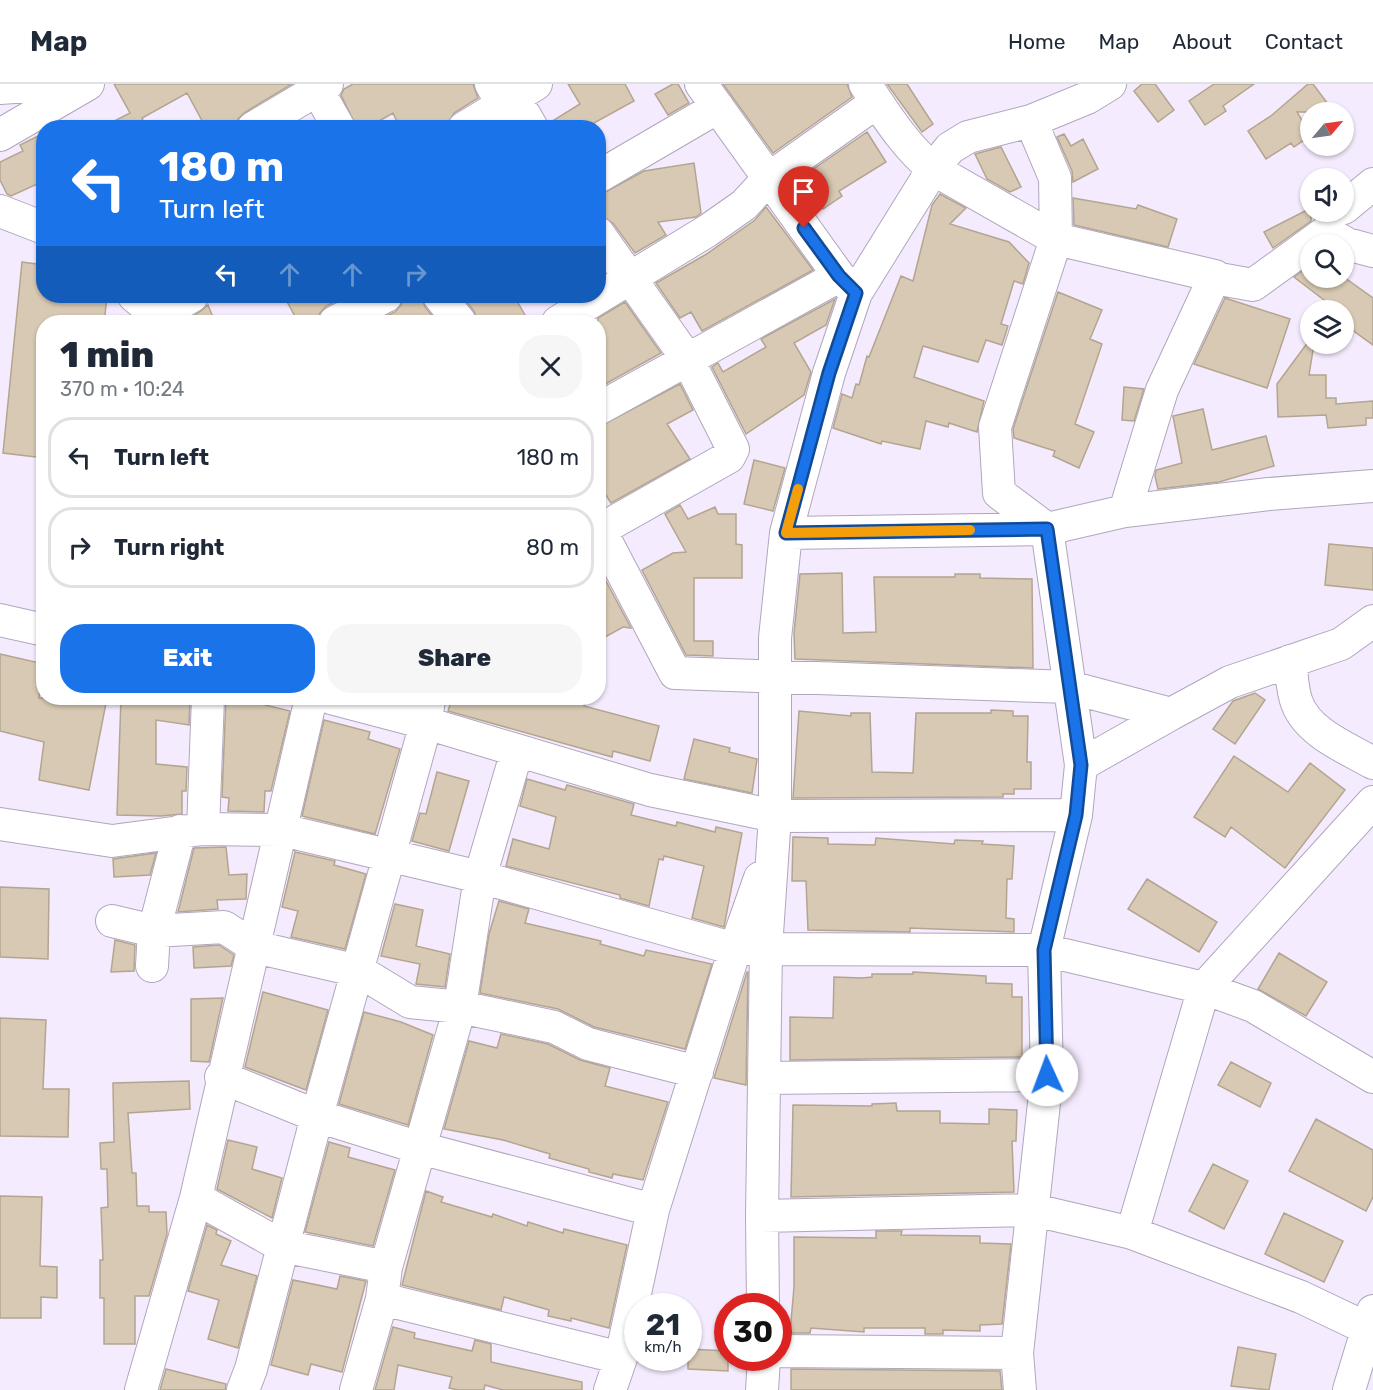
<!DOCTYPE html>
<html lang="en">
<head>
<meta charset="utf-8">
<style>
  body { margin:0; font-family:Rubik,sans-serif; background:#f6f6f7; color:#1f2937; height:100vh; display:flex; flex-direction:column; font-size:22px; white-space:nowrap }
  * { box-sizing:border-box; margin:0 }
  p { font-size:20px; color:#747a83 }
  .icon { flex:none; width:33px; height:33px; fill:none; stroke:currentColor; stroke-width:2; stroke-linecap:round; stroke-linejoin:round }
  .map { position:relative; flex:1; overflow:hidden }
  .panel { position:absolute; left:36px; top:231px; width:570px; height:390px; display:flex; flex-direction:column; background:#fff; border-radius:24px; box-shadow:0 2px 4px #0004 }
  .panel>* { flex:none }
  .guide { position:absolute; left:36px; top:36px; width:570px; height:183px; border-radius:24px; box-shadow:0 2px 4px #0004; background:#1a73e8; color:#fff; overflow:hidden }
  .needle { width:39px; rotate:61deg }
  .tools { position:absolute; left:1300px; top:18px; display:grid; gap:12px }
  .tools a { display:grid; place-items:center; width:54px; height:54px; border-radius:50%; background:#fff; box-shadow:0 2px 4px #0004; font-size:30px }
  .speed { position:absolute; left:624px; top:1209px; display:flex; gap:12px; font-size:30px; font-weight:700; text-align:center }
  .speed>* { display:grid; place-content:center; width:78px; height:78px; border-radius:50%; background:#fff; box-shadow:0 2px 4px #0004; line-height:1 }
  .speed small { font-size:15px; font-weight:400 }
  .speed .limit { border:9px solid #d22; background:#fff; color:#111 }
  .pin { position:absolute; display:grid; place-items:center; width:51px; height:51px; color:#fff; margin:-62px -26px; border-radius:50% 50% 50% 0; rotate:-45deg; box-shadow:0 0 6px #0007 }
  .pin .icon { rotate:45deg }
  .me { position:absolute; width:66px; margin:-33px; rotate:358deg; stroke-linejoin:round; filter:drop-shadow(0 0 4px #0008) }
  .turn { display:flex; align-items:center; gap:21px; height:126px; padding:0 24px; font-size:27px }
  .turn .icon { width:78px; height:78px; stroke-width:2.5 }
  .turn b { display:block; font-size:42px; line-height:51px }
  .lanes { display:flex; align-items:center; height:57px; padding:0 24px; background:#0003; justify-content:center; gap:30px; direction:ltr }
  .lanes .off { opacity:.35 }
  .round { display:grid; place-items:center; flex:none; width:63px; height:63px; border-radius:24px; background:#f6f6f7 }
  .head { display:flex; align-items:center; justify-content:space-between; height:102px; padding:0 24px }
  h1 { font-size:36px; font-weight:800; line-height:45px }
  .action { display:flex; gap:12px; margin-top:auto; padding:12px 24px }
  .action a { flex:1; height:69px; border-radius:24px; background:#1a73e8; color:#fff; font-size:24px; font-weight:800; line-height:69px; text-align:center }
  .action a+a { background:#f6f6f7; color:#1f2937 }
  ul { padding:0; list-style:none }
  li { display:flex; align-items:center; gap:18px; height:81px; margin:0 12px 9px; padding:0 12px; border:3px solid #e0e1e3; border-radius:24px }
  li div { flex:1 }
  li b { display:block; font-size:22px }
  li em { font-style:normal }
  header { display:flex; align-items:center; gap:36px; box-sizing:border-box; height:84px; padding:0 30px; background:#fff; border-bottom:2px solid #e0e1e3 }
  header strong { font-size:28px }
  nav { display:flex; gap:33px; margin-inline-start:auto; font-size:21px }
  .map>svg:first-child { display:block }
  .building { fill:#d7c9b3; stroke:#b3a590; stroke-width:1.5 }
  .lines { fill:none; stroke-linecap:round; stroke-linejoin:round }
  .minor-casing { stroke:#b1a6bc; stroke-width:34 }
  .minor { stroke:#fff; stroke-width:32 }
  .route-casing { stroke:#114b97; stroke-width:15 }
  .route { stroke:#1a73e8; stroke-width:10 }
  .slow { stroke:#f59e0b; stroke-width:10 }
</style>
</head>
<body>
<header>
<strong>Map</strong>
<nav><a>Home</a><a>Map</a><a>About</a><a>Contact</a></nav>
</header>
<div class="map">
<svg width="1373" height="1306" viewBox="0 0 1373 1306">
  <rect width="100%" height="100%" fill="#f5ebfe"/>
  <path class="building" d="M 114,0 L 292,0 L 244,29 L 238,35 L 235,44 L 206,44 L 187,9 L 142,34 L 147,44 L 101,44 L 130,29 Z
    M 353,0 L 473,0 L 478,14 L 454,29 L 446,44 L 400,44 L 393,29 L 367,44 L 357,44 L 341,11 L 344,5 Z
    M 568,0 L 625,0 L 634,17 L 585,44 L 550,44 L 549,39 L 580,20 Z
    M 673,0 L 678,0 L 689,19 L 668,31 L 655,10 Z
    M 723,0 L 847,0 L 852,13 L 773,69 Z
    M 887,0 L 907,0 L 933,40 L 922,48 Z
    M 1142,0 L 1155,0 L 1174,26 L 1158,38 L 1134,7 Z
    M 1214,0 L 1254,0 L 1223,22 L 1226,27 L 1205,41 L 1189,17 Z
    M 1308,0 L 1313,0 L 1334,28 L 1297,28 L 1311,51 L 1294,63 L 1291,59 L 1266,75 L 1248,47 L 1272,31 Z
    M 867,48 L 886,78 L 839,107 L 842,112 L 823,125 L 802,93 Z
    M 44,49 L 44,97 L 11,112 L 7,110 L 0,96 L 0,78 L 23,67 L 20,61 Z
    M 1064,50 L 1071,62 L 1083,55 L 1098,85 L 1073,98 L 1072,87 L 1057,53 Z
    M 1001,63 L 1021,103 L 1010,108 L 987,95 L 975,70 Z
    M 694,79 L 701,129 L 696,133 L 658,138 L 666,151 L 635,169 L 613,139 L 598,131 L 598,112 L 644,87 Z
    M 940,110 L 966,124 L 950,140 L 1009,158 L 1029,179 L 1023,200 L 1014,197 L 1001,240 L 1008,242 L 1002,261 L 986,256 L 978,278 L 923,262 L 914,293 L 984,317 L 977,348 L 949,339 L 948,343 L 926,337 L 920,365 L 882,357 L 881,360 L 833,344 L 842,310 L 852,314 L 856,300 L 859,301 L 867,272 L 869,273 L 901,192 L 913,197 L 932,121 Z
    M 1073,114 L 1136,125 L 1138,121 L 1177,135 L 1168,163 L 1074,141 Z
    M 766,123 L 813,186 L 702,247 L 691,228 L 680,234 L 656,199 L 705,171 L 755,136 Z
    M 1311,124 L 1311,137 L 1273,164 L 1264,148 Z
    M 22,178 L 44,181 L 44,212 L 107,214 L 104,238 L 44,238 L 44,374 L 3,369 Z
    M 1311,181 L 1311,194 L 1345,194 L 1373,214 L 1373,261 L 1344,240 L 1344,226 L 1337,226 L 1294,193 Z
    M 1058,208 L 1102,226 L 1090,255 L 1102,260 L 1075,340 L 1094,348 L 1079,384 L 1053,372 L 1055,367 L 1014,354 L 1013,345 Z
    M 284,212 L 347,212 L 326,222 L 320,229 L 317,238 L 298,238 Z
    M 404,212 L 421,212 L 425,223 L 437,238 L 374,238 L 395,228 L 401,221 Z
    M 462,212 L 514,212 L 529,238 L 478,238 L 474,227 Z
    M 1225,214 L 1290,235 L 1267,304 L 1194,280 Z
    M 835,215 L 826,241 L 794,259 L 811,288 L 804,311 L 746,350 L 712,283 L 718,279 L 723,288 L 766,263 L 761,255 Z
    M 625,218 L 661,269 L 598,304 L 598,234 Z
    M 208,221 L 215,238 L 184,238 L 201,227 Z
    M 1311,254 L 1311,260 L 1314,260 L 1309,291 L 1326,291 L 1326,314 L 1336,314 L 1336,320 L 1373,317 L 1373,334 L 1366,334 L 1366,341 L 1328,344 L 1326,331 L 1278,333 L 1277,300 Z
    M 680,300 L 693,326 L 667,340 L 690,375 L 611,419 L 598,399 L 598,343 Z
    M 1124,303 L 1144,305 L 1134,337 L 1122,336 Z
    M 1203,325 L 1212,366 L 1266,352 L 1274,382 L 1219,398 L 1158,405 L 1155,392 L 1156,386 L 1182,379 L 1173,332 Z
    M 754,376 L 785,384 L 773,427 L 744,420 Z
    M 680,421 L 688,435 L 715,423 L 718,430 L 736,430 L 736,460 L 742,461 L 742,494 L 694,494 L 694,557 L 713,557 L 713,572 L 686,571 L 642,486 L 673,469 L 686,468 L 665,430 Z
    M 1329,460 L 1373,464 L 1373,506 L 1325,501 Z
    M 598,482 L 631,544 L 623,543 L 598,557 Z
    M 842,489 L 843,549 L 876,548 L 874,493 L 955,493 L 955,490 L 980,490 L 980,494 L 1032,495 L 1033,584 L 795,575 L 794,549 L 800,490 Z
    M 0,570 L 44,580 L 39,614 L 107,614 L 89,706 L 39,696 L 44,658 L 0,647 Z
    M 1255,609 L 1265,616 L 1235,660 L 1213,645 L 1233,617 Z
    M 121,614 L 190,614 L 189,641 L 156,636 L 156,680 L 187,683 L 186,707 L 182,707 L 182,730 L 161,732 L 117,731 Z
    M 226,614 L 236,614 L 290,627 L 271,707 L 265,707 L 264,728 L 228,727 L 229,714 L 222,713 Z
    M 452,614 L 587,614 L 584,622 L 659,642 L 650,677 L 613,667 L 612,673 L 448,627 Z
    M 991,626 L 1013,627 L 1013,632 L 1028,632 L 1027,678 L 1031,678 L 1031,705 L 1014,705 L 1014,710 L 1003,710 L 1003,713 L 793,714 L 799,627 L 851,632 L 851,629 L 870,629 L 872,688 L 913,689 L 916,629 L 991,629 Z
    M 324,636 L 370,648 L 368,655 L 400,665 L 375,750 L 302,732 Z
    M 694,655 L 730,664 L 729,668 L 757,675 L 752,709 L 684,695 Z
    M 1234,672 L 1288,708 L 1310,679 L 1345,706 L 1285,784 L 1231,743 L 1225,753 L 1194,733 Z
    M 437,688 L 469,697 L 449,767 L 412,757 L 420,729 L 426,730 Z
    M 527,695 L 565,706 L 567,701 L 634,720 L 631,731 L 676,742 L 677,738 L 715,748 L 716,743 L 742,749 L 724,843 L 692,834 L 704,782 L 664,772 L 663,776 L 659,775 L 649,822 L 620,814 L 620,811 L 506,782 L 513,755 L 549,765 L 556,733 L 520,722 Z
    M 793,753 L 828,754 L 828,760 L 875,761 L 876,754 L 954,760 L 955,756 L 983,757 L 982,760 L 1014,762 L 1012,795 L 1007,795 L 1006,834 L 1014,835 L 1014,848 L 910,844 L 910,848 L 808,846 L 806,797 L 792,797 Z
    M 226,763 L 229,791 L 247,790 L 246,815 L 217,816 L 218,825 L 178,828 L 194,764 Z
    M 295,768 L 335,777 L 334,781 L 366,790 L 345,865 L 291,853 L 298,827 L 282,823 Z
    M 156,769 L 150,791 L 114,793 L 113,775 Z
    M 1147,795 L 1217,838 L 1199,868 L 1128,825 Z
    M 0,803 L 49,805 L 48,875 L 0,873 Z
    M 499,817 L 529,825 L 525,839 L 601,857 L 600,860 L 644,872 L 646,866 L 712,880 L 685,965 L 594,943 L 558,925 L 480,909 L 489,850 Z
    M 395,820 L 423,826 L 416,862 L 450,870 L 445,903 L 416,900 L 420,880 L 381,872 Z
    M 115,856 L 135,861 L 134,887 L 111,888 Z
    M 219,861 L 234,871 L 231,882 L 194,884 L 193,863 Z
    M 1279,869 L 1327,898 L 1306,932 L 1258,905 Z
    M 747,888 L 748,888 L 746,1001 L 714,994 Z
    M 913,888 L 986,892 L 986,899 L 1012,900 L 1012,913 L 1022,913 L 1022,973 L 790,976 L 790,933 L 833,934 L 834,893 L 862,894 L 872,893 L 872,890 L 913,890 Z
    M 263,908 L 328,926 L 306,1006 L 245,983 Z
    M 223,914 L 209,978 L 191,977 L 191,915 Z
    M 364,928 L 401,938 L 433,951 L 408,1041 L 339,1020 Z
    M 0,934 L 46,936 L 43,1005 L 69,1005 L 68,1053 L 0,1052 Z
    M 501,950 L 548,960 L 580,976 L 610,984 L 605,1002 L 668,1018 L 643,1096 L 613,1090 L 612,1094 L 589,1088 L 589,1085 L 549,1074 L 550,1070 L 503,1056 L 444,1045 L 469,957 L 497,964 Z
    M 1231,978 L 1271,999 L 1260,1023 L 1218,1001 Z
    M 189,997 L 190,1025 L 128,1029 L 132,1089 L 136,1089 L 137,1122 L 149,1122 L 149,1128 L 166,1128 L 167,1150 L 149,1212 L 135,1212 L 135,1260 L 104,1260 L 104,1214 L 100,1214 L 100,1176 L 103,1176 L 101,1124 L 108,1123 L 107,1085 L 101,1085 L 100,1059 L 114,1058 L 113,999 Z
    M 896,1019 L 897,1027 L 940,1027 L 940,1039 L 989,1040 L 989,1025 L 1017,1026 L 1016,1057 L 1012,1057 L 1014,1108 L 791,1113 L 793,1021 L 872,1022 L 872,1020 Z
    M 1316,1035 L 1373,1066 L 1373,1113 L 1366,1127 L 1289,1087 Z
    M 228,1056 L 257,1063 L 252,1085 L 282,1094 L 272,1134 L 217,1105 Z
    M 329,1058 L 350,1064 L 348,1073 L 395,1086 L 373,1162 L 305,1148 Z
    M 1213,1080 L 1248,1097 L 1224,1145 L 1189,1127 Z
    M 426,1107 L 443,1113 L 441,1118 L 492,1133 L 493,1130 L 527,1142 L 528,1138 L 563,1149 L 564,1145 L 627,1161 L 609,1244 L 571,1234 L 571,1237 L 548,1232 L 549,1226 L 504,1213 L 501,1226 L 402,1201 Z
    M 0,1112 L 42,1113 L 40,1182 L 57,1183 L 57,1214 L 41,1213 L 41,1234 L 0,1234 Z
    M 1284,1129 L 1343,1157 L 1324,1198 L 1265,1170 Z
    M 207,1141 L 217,1146 L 216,1150 L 231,1157 L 221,1181 L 257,1192 L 238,1264 L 208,1255 L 219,1216 L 188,1207 Z
    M 876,1147 L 902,1147 L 901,1151 L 980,1152 L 980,1159 L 1011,1160 L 1002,1240 L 980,1241 L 980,1247 L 943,1246 L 943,1250 L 925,1250 L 925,1244 L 864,1244 L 864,1248 L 811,1244 L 810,1249 L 790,1249 L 794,1203 L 794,1153 L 876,1154 Z
    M 340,1192 L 366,1197 L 342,1288 L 311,1280 L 308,1291 L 271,1281 L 293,1196 L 337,1205 Z
    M 393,1243 L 415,1249 L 414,1254 L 472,1267 L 475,1256 L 491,1260 L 491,1278 L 582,1298 L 582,1306 L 503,1306 L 485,1301 L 484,1306 L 458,1306 L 449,1304 L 452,1293 L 398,1281 L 394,1306 L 375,1306 Z
    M 1238,1263 L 1276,1270 L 1269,1306 L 1231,1302 Z
    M 688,1265 L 728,1267 L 728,1287 L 688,1285 Z
    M 166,1285 L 226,1300 L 225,1306 L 160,1306 Z
    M 791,1285 L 1000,1287 L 1002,1306 L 791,1306 Z"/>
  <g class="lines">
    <g class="minor-casing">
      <path id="minor" d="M 314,0 L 339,44
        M 491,0 L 502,19 L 524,30 L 532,44
        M 701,0 L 839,192 L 854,207
        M 865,0 C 886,31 904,61 933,85 L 1056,155 L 995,343 L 999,409 L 1047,445 L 1125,427 L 1269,410 L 1373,402
        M 0,4 L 55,0
        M 1031,37 L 1055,94 L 1056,155 L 1215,192 L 1162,306 L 1125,427
        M 253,44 L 327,0
        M 464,44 L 536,0
        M 0,51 L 88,0
        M 598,93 L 718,23
        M 1344,124 L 1373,100
        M 0,127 L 44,144
        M 598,149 L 688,276 L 733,365 L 729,373 L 598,447
        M 1214,194 L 1253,201 L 1326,148 L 1347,160 L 1373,167
        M 134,212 L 166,238
        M 439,212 L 460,238
        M 157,238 L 157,232 L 192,212
        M 335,238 L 386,212
        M 558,238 L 707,147 L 744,121 L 768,95 L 877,18
        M 598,325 L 839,192
        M 598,442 L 675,589 L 1069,603 L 1171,630 L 1230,598 L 1341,560 L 1373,537
        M 786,449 L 1047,445 L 1081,681 L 1076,731 L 1044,866 L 1047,991 L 1017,1269 L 1020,1306
        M 0,536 L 44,546
        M 1290,577 C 1292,590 1292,607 1297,619 C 1308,649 1347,664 1373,679
        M 331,614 L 426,639 L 650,706 L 775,732 L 1076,731
        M 1081,681 L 1171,630
        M 0,740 L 112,757 L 203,745 L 282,746 L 480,793 L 735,865 L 1044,866 L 1204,904 L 1253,922 L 1373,993
        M 203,745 L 208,614
        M 112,837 L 154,847 L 224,843 L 255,863 L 359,887 L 410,918 L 460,923 L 554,943 L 588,960 L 697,988
        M 152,882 L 154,847 L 180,747
        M 221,993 L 317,1032 L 420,1064 L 653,1126
        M 765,994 L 1047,991
        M 196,1114 L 282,1162 L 386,1183
        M 762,1132 L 1034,1126 L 1132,1149 L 1301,1213 L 1366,1244
        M 1132,1149 L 1204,904 L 1373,718
        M 382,1215 L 621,1274
        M 763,1222 L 762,1132 L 766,864 L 775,732 L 775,554 L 786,449 L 829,289 L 856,209 L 933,85 L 950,64 L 968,53 L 1031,37 L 1087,14 L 1110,0
        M 778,1267 L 1017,1269
        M 141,1306 L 196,1114 L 311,614
        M 243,1306 L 251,1285 L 317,1032 L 426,639 L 429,614
        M 356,1306 L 382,1215 L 386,1183 L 460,923 L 480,793 L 517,667
        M 610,1306 L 621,1274 L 653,1126 L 735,865 L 760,794
        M 762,1306 L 764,1274
        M 1349,1306 L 1373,1227"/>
    </g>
    <use href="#minor" class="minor"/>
  </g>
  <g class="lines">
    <g class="route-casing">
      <path id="route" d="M 804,144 L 839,192 L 856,209 L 829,289 L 786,449 L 1047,445 L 1081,681 L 1076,731 L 1044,866 L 1047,991"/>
    </g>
    <use href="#route" class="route"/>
    <path class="slow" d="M 798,405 L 786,449 L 970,446"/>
  </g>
</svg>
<div class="tools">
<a><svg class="needle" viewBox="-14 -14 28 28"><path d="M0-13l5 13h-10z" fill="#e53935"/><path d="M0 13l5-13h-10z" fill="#747a83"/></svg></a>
<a><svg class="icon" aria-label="sound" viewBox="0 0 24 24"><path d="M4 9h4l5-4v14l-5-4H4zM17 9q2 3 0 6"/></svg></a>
<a><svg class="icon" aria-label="search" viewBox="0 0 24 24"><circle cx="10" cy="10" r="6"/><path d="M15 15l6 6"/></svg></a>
<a><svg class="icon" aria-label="layers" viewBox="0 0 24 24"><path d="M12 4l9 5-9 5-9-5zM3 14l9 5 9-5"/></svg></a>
</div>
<div class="speed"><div>21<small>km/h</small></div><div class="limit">30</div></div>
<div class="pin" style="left:804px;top:144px;background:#d93025"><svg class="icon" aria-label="arrive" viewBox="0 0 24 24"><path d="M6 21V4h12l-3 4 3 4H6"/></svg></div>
<svg class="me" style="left:1047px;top:991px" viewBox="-20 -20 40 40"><circle r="19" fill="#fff"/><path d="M0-13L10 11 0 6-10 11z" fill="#1a73e8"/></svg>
<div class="guide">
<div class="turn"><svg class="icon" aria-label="left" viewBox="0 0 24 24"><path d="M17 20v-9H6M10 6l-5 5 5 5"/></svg><div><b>180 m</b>Turn left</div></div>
<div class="lanes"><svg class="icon" aria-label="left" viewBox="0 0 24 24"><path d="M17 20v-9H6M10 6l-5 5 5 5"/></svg><svg class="icon off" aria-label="ahead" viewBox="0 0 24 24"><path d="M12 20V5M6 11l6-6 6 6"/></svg><svg class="icon off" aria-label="ahead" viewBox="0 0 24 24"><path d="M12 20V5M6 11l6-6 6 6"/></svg><svg class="icon off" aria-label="right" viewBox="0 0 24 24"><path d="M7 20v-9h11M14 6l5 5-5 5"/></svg></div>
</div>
<section class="panel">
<div class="head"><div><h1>1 min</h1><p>370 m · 10:24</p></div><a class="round"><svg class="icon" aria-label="close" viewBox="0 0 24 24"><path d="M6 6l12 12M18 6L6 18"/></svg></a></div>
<ul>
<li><svg class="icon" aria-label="left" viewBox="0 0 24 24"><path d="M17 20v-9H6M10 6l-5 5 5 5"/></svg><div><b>Turn left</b></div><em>180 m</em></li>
<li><svg class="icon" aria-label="right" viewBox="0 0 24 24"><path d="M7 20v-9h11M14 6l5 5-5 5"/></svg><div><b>Turn right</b></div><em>80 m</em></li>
</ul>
<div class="action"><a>Exit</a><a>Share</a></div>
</section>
</div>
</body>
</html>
